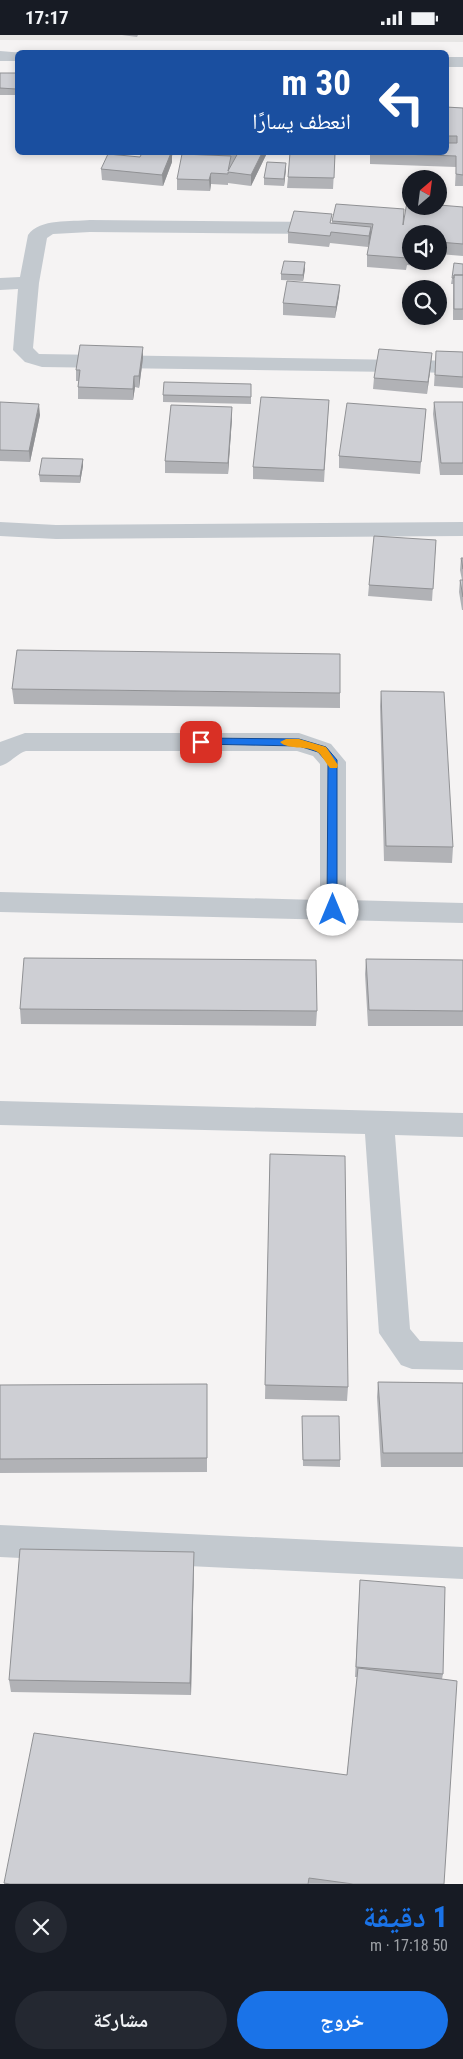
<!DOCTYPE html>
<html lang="ar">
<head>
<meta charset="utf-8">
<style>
  body { margin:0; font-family:"Roboto Condensed","Noto Naskh Arabic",sans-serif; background:#242831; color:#f1f3f6; direction:rtl; height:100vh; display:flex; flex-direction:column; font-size:19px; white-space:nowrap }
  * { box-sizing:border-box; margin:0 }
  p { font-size:16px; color:#9ea1a6 }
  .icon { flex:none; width:28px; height:28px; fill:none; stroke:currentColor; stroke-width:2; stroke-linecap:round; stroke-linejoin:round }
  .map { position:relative; height:1849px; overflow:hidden; direction:ltr }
  .sheet { display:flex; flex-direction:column; background:#171b24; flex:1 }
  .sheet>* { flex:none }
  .banner { position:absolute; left:15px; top:15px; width:434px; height:105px; border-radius:8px; box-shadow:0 2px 8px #0003; direction:rtl; background:#1a4fa0; color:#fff; overflow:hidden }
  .needle { width:32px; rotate:28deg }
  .buttons { position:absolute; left:402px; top:135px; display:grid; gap:10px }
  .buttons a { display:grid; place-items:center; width:45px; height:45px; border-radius:50%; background:#171b24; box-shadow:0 2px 8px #0003; font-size:25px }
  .pin { position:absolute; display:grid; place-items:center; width:42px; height:42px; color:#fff; margin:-21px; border-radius:10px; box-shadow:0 2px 8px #0006 }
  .me { position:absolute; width:55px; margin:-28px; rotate:0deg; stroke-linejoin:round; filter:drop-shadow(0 0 4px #0008) }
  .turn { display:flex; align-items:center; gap:18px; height:105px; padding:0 15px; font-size:22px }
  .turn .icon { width:65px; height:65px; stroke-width:2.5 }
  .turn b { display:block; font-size:35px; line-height:42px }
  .round { display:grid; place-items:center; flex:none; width:52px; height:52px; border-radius:26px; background:#242831 }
  .overview { display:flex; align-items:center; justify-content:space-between; height:85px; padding:0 15px }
  h1 { font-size:30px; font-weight:800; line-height:38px; color:#1a73e8 }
  .action { display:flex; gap:10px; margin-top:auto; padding:10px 15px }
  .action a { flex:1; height:58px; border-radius:30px; background:#1a73e8; color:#fff; font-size:20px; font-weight:800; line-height:58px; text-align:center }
  .action a+a { background:#242831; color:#f1f3f6 }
  .status { display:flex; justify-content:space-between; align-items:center; height:35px; padding:0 25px; background:#171b24; direction:ltr }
  .status svg { height:14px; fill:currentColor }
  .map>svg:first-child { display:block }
  .education { fill:#e6e5e4 }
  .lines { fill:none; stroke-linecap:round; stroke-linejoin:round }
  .minor { fill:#c3c9cf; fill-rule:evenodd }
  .wall { fill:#b1b2b6 }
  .shaded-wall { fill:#909194 }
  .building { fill:#cecfd4; stroke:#909194 }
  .route { fill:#1a73e8; stroke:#114b97 }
  .slow { fill:#f59e0b }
</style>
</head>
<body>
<div class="status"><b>17:17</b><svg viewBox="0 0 49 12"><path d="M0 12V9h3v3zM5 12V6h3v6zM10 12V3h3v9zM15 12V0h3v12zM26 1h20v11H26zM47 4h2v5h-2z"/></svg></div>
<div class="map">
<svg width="463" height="1849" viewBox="0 0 463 1849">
  <rect width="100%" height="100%" fill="#f5f3f3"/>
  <path class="education" d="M 0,0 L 463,0 L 463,7 L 0,5 Z"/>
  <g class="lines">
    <path class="minor" d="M 0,16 L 24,18 L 18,18 L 18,26 L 0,26 Z
      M 446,22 L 463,22 L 463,32 L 446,32 Z
      M 90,185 L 325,187 L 332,189 L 335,193 L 332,197 L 325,199 L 90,197 L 53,199 L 47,203 L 39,248 L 33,313 L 39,319 L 463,326 L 463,338 L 42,332 L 25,327 L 13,315 L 18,254 L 0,255 L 0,243 L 20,242 L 28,200 C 40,183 71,187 90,185 Z
      M 0,487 L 56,490 L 463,487 L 463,501 L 56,504 L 0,501 Z
      M 25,698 L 299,698 L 331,709 L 346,727 L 346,865 L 463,868 L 463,888 L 0,877 L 0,857 L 320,865 L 320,729 L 313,721 L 297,716 L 26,716 C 16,719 11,728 0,731 L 0,707 Z
      M 0,1066 L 463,1078 L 463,1102 L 395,1100 L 410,1294 L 420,1306 L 463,1307 L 463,1335 L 412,1334 L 401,1330 L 379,1298 L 365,1099 L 0,1090 Z
      M 0,1490 L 463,1512 L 463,1544 L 0,1522 Z"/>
  </g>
  <path class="wall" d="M 122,0 L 138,0 L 137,2 Z
    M 0,38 L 18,38 L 18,55 L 17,60 L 0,60 Z
    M 446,72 L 463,73 L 463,151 L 455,151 L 456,132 L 370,129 L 370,118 L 446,118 Z
    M 220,118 L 267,118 L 251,151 L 228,148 L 228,150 L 211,149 L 210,156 L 177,155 L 177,144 L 220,120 Z
    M 335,118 L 333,154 L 287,153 L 288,142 Z
    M 172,121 L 172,127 L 163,151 L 102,145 L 101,134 Z
    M 286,134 L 284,151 L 264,150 L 264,143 Z
    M 463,172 L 463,221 L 439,219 L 439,199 L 411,199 L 411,226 L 427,226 L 426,232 L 407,230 L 406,235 L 367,232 L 367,220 L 371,200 L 368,212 L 330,208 L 329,212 L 288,208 L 288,197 L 332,188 L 332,186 L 403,189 Z
    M 463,229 L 463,285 L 453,285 L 453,249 L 451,249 L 452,243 Z
    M 305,234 L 303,246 L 281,245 L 281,239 Z
    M 340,250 L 339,261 L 335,283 L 283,280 L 283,268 Z
    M 436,316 L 463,317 L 463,353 L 434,351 Z
    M 143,323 L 139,353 L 135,352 L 133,365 L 78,364 L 78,352 L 79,346 L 76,346 L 76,335 Z
    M 431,329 L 427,359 L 373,354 L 374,343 Z
    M 251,349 L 251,369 L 163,367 L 163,360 Z
    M 329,365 L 324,447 L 253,444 L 253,432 Z
    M 0,367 L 40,380 L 30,427 L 0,426 Z
    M 434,367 L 463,367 L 463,440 L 440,440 L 433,379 Z
    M 426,374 L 420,439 L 339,433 L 339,421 Z
    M 232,383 L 228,439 L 165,438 L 165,426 Z
    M 83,424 L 83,431 L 80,448 L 40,447 L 39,440 Z
    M 436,505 L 432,566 L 368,561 L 369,550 Z
    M 461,523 L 463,523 L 463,575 L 462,575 L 459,557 L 460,545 L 462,545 L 460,535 Z
    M 12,654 L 340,658 L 340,673 L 14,669 Z
    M 381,656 L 453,812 L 452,828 L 384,826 L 380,671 Z
    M 366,924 L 463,925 L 463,991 L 368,991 L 365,939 Z
    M 20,974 L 317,976 L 316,991 L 21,989 Z
    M 270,1119 L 348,1352 L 347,1366 L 265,1364 Z
    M 378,1347 L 463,1348 L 463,1432 L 381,1432 L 377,1362 Z
    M 0,1350 L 207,1364 L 207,1437 L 0,1438 Z
    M 302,1381 L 340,1425 L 340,1432 L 303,1431 Z
    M 194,1517 L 191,1660 L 11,1657 L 9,1645 Z
    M 360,1545 L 443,1639 L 442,1644 L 444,1849 L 4,1849 L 4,1848 L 347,1740 L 357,1642 L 355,1642 Z"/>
  <path class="shaded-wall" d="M 171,118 L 173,118 L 172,121 L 172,127 L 163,151 L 162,140 Z
    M 262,118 L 267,118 L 251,151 L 251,140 Z
    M 286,128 L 286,134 L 284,151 L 284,144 Z
    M 211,138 L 211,149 L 210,156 L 209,145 Z
    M 371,192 L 371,203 L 368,212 L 369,201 Z
    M 305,227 L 305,234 L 303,246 L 303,240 Z
    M 340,250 L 339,261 L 335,283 L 336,272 Z
    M 143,312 L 143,323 L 139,353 L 139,341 Z
    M 432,318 L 431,329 L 427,359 L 428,347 Z
    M 134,341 L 135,352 L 133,365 L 133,354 Z
    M 39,369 L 40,380 L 30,427 L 29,416 Z
    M 232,372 L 232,383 L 228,439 L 228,428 Z
    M 83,424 L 83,431 L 80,448 L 80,441 Z
    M 194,1517 L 194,1530 L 191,1660 L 190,1648 Z"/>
  <path class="building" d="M 0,38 L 18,38 L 18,45 L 16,54 L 0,53 Z
    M 446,72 L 463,73 L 463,140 L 456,139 L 456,121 L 370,118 L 446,118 L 446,108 L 457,108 L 457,101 L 446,101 Z
    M 142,118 L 171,118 L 162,140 L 101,134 L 108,119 L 140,122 Z
    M 232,118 L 262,118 L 251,140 L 228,137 L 228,139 L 211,138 L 209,145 L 177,144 L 182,119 L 231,121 L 228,136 L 238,118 Z
    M 290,118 L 335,118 L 334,143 L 288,142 Z
    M 267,127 L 286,128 L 284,144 L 264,143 Z
    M 407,167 L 411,168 L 411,171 L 439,171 L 439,170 L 463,172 L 463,209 L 439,207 L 439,199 L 411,199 L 411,219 L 407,219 L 407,223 L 367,220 L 373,189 L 332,186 L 336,169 L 404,174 L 403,190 Z
    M 294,176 L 332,179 L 330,188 L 371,192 L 369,201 L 331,197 L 330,201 L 288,197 Z
    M 284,226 L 305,227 L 303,240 L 281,239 Z
    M 454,228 L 463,229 L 463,240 L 454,240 L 454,243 L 452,243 Z
    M 454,240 L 463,240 L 463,274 L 454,274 Z
    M 287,246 L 340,250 L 336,272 L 283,268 Z
    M 80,310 L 143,312 L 139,341 L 134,341 L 133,354 L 78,352 L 80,335 L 76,335 Z
    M 379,314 L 432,318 L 428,347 L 374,343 Z
    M 436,316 L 463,317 L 463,342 L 435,340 Z
    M 164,347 L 251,349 L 251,362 L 163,360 Z
    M 261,362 L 329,365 L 324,435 L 253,432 Z
    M 0,367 L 39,369 L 29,416 L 0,415 Z
    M 434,367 L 463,367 L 463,428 L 441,428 Z
    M 347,368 L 426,374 L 421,427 L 339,421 Z
    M 171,370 L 232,372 L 228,428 L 165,426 Z
    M 42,423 L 83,424 L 80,441 L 39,440 Z
    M 374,501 L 436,505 L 433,554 L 369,550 Z
    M 461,523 L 463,523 L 463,534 Z
    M 460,545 L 463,545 L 463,562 Z
    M 17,615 L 340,619 L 340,658 L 12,654 Z
    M 381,656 L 444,657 L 453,812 L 386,811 Z
    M 24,923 L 316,925 L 317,976 L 20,974 Z
    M 366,924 L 463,925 L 463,976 L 369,975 Z
    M 270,1119 L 345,1121 L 348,1352 L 265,1350 Z
    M 378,1347 L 463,1348 L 463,1418 L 383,1418 Z
    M 207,1349 L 207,1423 L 0,1424 L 0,1350 Z
    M 302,1381 L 339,1381 L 340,1425 L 303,1425 Z
    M 20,1514 L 194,1517 L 190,1648 L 9,1645 Z
    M 360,1545 L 445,1552 L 443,1639 L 356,1632 Z
    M 358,1633 L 457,1646 L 444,1849 L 353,1849 L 309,1843 L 308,1849 L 10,1849 L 4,1848 L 34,1698 L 347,1740 Z"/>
  <path class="route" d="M 201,703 L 299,704 L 326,712 L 337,725 L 337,878 L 329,878 L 327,875 L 328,728 L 318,717 L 299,711 L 198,709 L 198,705 Z"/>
  <path class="slow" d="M 299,704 L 326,712 L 338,730 L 337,733 L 330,733 C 326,728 323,723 320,719 C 310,709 289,716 280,707 L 286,704 Z"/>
</svg>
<div class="buttons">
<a><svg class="needle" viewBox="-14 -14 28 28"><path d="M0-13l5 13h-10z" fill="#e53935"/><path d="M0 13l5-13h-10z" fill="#9ea1a6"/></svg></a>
<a><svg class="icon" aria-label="sound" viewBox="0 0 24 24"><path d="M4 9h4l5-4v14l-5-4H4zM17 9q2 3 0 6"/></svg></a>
<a><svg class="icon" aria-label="search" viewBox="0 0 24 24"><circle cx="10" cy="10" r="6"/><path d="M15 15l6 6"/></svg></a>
</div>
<div class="pin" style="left:201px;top:707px;background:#d93025"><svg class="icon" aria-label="arrive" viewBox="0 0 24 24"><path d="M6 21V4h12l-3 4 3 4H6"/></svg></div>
<svg class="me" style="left:333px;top:875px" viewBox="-20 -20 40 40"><circle r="19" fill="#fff"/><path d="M0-13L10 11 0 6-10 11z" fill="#1a73e8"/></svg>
<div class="banner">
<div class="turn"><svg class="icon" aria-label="left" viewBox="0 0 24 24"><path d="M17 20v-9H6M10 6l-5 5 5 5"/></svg><div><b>30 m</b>انعطف يسارًا</div></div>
</div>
</div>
<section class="sheet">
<div class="overview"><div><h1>1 دقيقة</h1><p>50 m · 17:18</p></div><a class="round"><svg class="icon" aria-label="close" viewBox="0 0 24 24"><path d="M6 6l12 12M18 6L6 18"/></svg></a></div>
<div class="action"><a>خروج</a><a>مشاركة</a></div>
</section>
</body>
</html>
